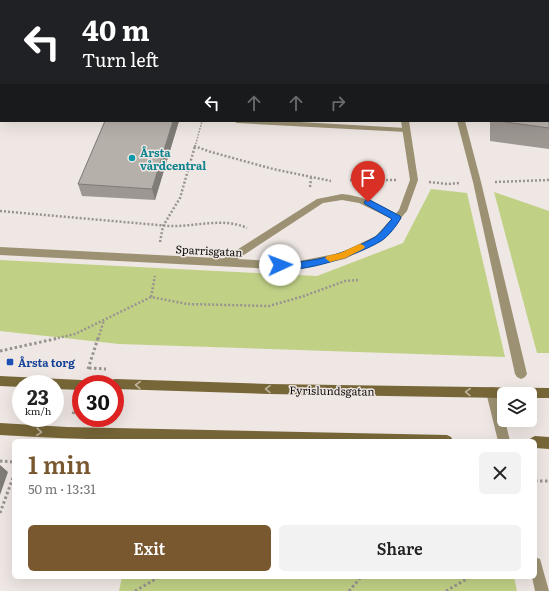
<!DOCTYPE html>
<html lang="en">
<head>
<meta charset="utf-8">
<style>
  body { margin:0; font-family:Literata,serif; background:#f2f2f2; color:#222; height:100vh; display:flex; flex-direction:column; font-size:15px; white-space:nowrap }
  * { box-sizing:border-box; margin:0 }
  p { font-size:13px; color:#767676 }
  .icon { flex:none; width:22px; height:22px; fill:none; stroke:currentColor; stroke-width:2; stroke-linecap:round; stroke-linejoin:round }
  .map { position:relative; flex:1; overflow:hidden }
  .side { position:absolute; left:12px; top:439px; width:525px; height:140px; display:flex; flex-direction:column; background:#fff; border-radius:6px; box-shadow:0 4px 16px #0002 }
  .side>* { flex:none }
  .guide { position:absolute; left:0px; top:0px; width:549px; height:122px; box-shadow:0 4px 16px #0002; background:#202124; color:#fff; overflow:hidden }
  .controls { position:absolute; left:497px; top:387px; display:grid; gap:8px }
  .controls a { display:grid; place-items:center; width:40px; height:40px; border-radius:6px; background:#fff; box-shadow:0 4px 16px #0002; font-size:20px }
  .speed { position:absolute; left:12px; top:375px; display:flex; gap:8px; font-size:20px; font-weight:700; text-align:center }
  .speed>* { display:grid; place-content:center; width:52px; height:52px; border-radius:50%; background:#fff; box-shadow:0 4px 16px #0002; line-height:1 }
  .speed small { font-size:10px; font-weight:400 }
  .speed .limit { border:6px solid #d22; background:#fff; color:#111 }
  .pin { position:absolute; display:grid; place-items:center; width:34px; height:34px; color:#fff; margin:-41px -17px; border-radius:50% 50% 50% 0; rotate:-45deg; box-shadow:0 0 4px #0007 }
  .pin .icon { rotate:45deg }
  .me { position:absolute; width:44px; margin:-22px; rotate:88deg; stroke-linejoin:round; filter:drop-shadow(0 0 3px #0008) }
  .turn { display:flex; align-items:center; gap:14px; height:84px; padding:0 16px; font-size:18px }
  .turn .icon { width:52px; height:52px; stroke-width:2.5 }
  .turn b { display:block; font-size:28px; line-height:34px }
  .lanes { display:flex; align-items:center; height:38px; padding:0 16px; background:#0003; justify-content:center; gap:20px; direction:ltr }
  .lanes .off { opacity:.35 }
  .round { display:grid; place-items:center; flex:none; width:42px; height:42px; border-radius:6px; background:#f2f2f2 }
  .head { display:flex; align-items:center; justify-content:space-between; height:68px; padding:0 16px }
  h1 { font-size:24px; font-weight:600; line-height:30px; color:#79572f }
  .action { display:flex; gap:8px; margin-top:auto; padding:8px 16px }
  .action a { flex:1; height:46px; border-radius:6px; background:#79572f; color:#fff; font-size:16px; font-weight:600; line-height:46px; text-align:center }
  .action a+a { background:#f2f2f2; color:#222 }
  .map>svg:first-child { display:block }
  .green { fill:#c0d186 }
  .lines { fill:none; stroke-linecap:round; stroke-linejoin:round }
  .path-far2 { stroke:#98938f; stroke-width:1.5; stroke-dasharray:1.5 1.5; stroke-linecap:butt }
  .path-far1 { stroke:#98938f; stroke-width:2.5; stroke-dasharray:2 2; stroke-linecap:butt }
  .path { stroke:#98938f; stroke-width:3; stroke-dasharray:2.5 2.5; stroke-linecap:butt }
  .service { fill:#9c9172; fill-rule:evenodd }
  .minor { fill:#9c9172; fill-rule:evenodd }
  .secondary { fill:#776738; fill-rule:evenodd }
  .wall { fill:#9d9792 }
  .shaded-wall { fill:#7f7b77 }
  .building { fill:#b6b0aa; stroke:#7f7b77 }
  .oneway { stroke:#bfb49f }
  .route { fill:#1a73e8; stroke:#114b97 }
  .slow { fill:#f59e0b }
  .culture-dot { fill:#0f9aa8; stroke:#efe7e3; stroke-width:1.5 }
  .transit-dot { fill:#1a4fb4; stroke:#efe7e3; stroke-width:1.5 }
  .labels { text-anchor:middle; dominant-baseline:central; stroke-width:3; stroke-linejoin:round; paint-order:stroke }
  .culture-label { font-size:11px; font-weight:bold; fill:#0d838f; stroke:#efe7e3; text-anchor:start }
  .street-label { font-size:11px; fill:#100e0c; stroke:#efe7e3 }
  .transit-label { font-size:11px; font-weight:bold; fill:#164399; stroke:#efe7e3; text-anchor:start }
</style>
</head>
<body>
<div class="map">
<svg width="549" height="591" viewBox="0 0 549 591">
  <rect width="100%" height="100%" fill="#efe7e3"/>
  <path class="green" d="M 431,189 L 467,193 L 505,357 L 119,344 L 0,331 L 0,260 L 317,276 L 403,243 Z
    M 494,192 L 549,211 L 549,353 L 537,353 Z
    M 122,577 L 514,577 L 517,591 L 119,591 Z"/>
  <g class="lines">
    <path class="path-far2" d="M 195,147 L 202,121"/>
    <path class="path-far1" d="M 194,146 L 211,152 L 273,169 L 331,181
      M 350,180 L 397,180
      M 429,182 L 448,184 L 460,183
      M 495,182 L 549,180
      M 310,187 L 311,178
      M 0,211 L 169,226 C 195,227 223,217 247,228
      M 160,242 L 163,226 L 180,198 L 195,146
      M 151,297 L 155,276
      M 54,339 L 75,334 L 151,297 L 187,304 L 269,306 L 304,296 L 345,281 L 358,280
      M 98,339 L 104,320"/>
    <path class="path" d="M 0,351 L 59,338
      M 89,368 L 106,369
      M 88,369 L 98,338
      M 73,414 L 77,403
      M 0,461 L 14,462
      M 535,481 L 549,481
      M 0,513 L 14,475
      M 135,591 L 159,577
      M 349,591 L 361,577
      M 446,591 L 470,577"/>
    <path class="service" d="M 0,8 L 1,8 L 1,12 L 0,12 Z
      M 0,76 L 1,76 L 1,80 L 0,80 Z
      M 233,121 L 282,121 L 406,128 L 410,130 L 406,132 L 237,123 Z
      M 342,194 C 364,196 381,205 400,216 L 401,218 L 397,221 L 394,220 L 359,203 L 342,200 L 323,203 L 227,266 L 221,266 L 219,263 L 221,260 L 317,199 Z"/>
    <path class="minor" d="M 0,21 L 1,21 L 0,26 Z
      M 401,121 L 409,121 L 418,180 L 407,211 L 382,240 L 345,259 L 294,270 L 0,255 L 0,247 L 294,262 L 340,253 L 376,236 L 399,210 L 410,180 Z
      M 457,121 L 465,121 L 481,182 L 527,374 L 525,377 L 521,379 L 517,377 L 515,374 L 473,182 Z
      M 492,387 L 496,388 L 498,392 L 510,441 L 498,441 L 486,392 L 488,388 Z
      M 535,557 L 540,559 L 549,591 L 535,591 L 532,577 L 535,577 Z"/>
    <path class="secondary" d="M 0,376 L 81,380 L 85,381 L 86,384 L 81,384 L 81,390 L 55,389 L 55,384 L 21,384 L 21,387 L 0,386 Z
      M 115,379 L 269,384 L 549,388 L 549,398 L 530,398 L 530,394 L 504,394 L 504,398 L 269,394 L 115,389 L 115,384 L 109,384 L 111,380 Z
      M 0,423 L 67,427 L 447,435 L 451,437 L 453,441 C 302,441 151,444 0,435 Z
      M 535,436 L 549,437 L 549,449 L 535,448 L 535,441 L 529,441 L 531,438 Z"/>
  </g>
  <path class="wall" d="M 549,95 L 549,149 L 490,141 L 490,121 L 548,121 Z
    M 105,121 L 179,121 L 155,200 L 82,196 L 78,184 Z"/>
  <path class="shaded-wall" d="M 173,121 L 179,121 L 155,200 L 152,189 Z
    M 0,465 L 8,472 L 0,495 Z"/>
  <path class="building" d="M 106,0 L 187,0 L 186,1 L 106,1 Z
    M 247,0 L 399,0 L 399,1 L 246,1 Z
    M 548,95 L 549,95 L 549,128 L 498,121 L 548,121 Z
    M 105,121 L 173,121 L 152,189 L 78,184 Z"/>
  <defs><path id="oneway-chevron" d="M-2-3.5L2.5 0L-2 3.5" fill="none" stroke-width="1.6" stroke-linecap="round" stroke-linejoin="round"/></defs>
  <g class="oneway">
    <use href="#oneway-chevron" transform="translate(138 385) rotate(-178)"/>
    <use href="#oneway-chevron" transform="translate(268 389) rotate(-179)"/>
    <use href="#oneway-chevron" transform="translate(468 392) rotate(-179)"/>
    <use href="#oneway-chevron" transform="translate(39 432) rotate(4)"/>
  </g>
  <path class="route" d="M 368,199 L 400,216 L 401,218 C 397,225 388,237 381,241 C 360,254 301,275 277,268 L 276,265 L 280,262 C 312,264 348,253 375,237 C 381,233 387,224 392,219 L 365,204 L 364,202 Z"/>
  <path class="slow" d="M 360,244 L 363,245 L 365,247 L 363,249 L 345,258 L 330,262 L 325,258 L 327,256 L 340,253 Z"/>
  <circle class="culture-dot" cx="132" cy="158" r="4"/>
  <rect class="transit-dot" x="6" y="358" width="8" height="8" rx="2"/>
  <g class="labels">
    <g class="culture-label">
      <text x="140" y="152">Årsta<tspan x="140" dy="13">vårdcentral</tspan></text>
    </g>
    <g class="street-label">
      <text transform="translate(209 250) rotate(3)">Sparrisgatan</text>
      <text transform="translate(332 390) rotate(1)">Fyrislundsgatan</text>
    </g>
    <g class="transit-label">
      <text x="18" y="362">Årsta torg</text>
    </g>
  </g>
</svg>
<div class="controls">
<a><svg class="icon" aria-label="layers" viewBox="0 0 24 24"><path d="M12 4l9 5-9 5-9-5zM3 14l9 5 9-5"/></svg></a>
</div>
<div class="speed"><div>23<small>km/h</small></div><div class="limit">30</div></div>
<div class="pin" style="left:368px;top:202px;background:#d93025"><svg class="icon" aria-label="arrive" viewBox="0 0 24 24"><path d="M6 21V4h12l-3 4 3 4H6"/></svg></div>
<svg class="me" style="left:280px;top:265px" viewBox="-20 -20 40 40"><circle r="19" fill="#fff"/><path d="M0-13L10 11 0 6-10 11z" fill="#1a73e8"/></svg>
<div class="guide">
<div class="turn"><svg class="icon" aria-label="left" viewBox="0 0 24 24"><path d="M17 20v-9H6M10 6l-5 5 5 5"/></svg><div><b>40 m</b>Turn left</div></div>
<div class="lanes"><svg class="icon" aria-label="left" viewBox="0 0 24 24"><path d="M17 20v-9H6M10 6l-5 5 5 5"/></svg><svg class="icon off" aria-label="ahead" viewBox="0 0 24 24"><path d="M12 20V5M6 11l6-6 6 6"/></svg><svg class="icon off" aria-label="ahead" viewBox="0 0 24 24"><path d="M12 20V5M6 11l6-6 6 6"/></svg><svg class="icon off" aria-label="right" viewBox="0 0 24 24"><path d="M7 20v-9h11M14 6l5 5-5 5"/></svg></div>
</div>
<section class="side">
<div class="head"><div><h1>1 min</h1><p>50 m · 13:31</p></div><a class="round"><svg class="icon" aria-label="close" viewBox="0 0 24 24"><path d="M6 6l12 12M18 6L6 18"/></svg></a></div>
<div class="action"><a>Exit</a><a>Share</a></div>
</section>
</div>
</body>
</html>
